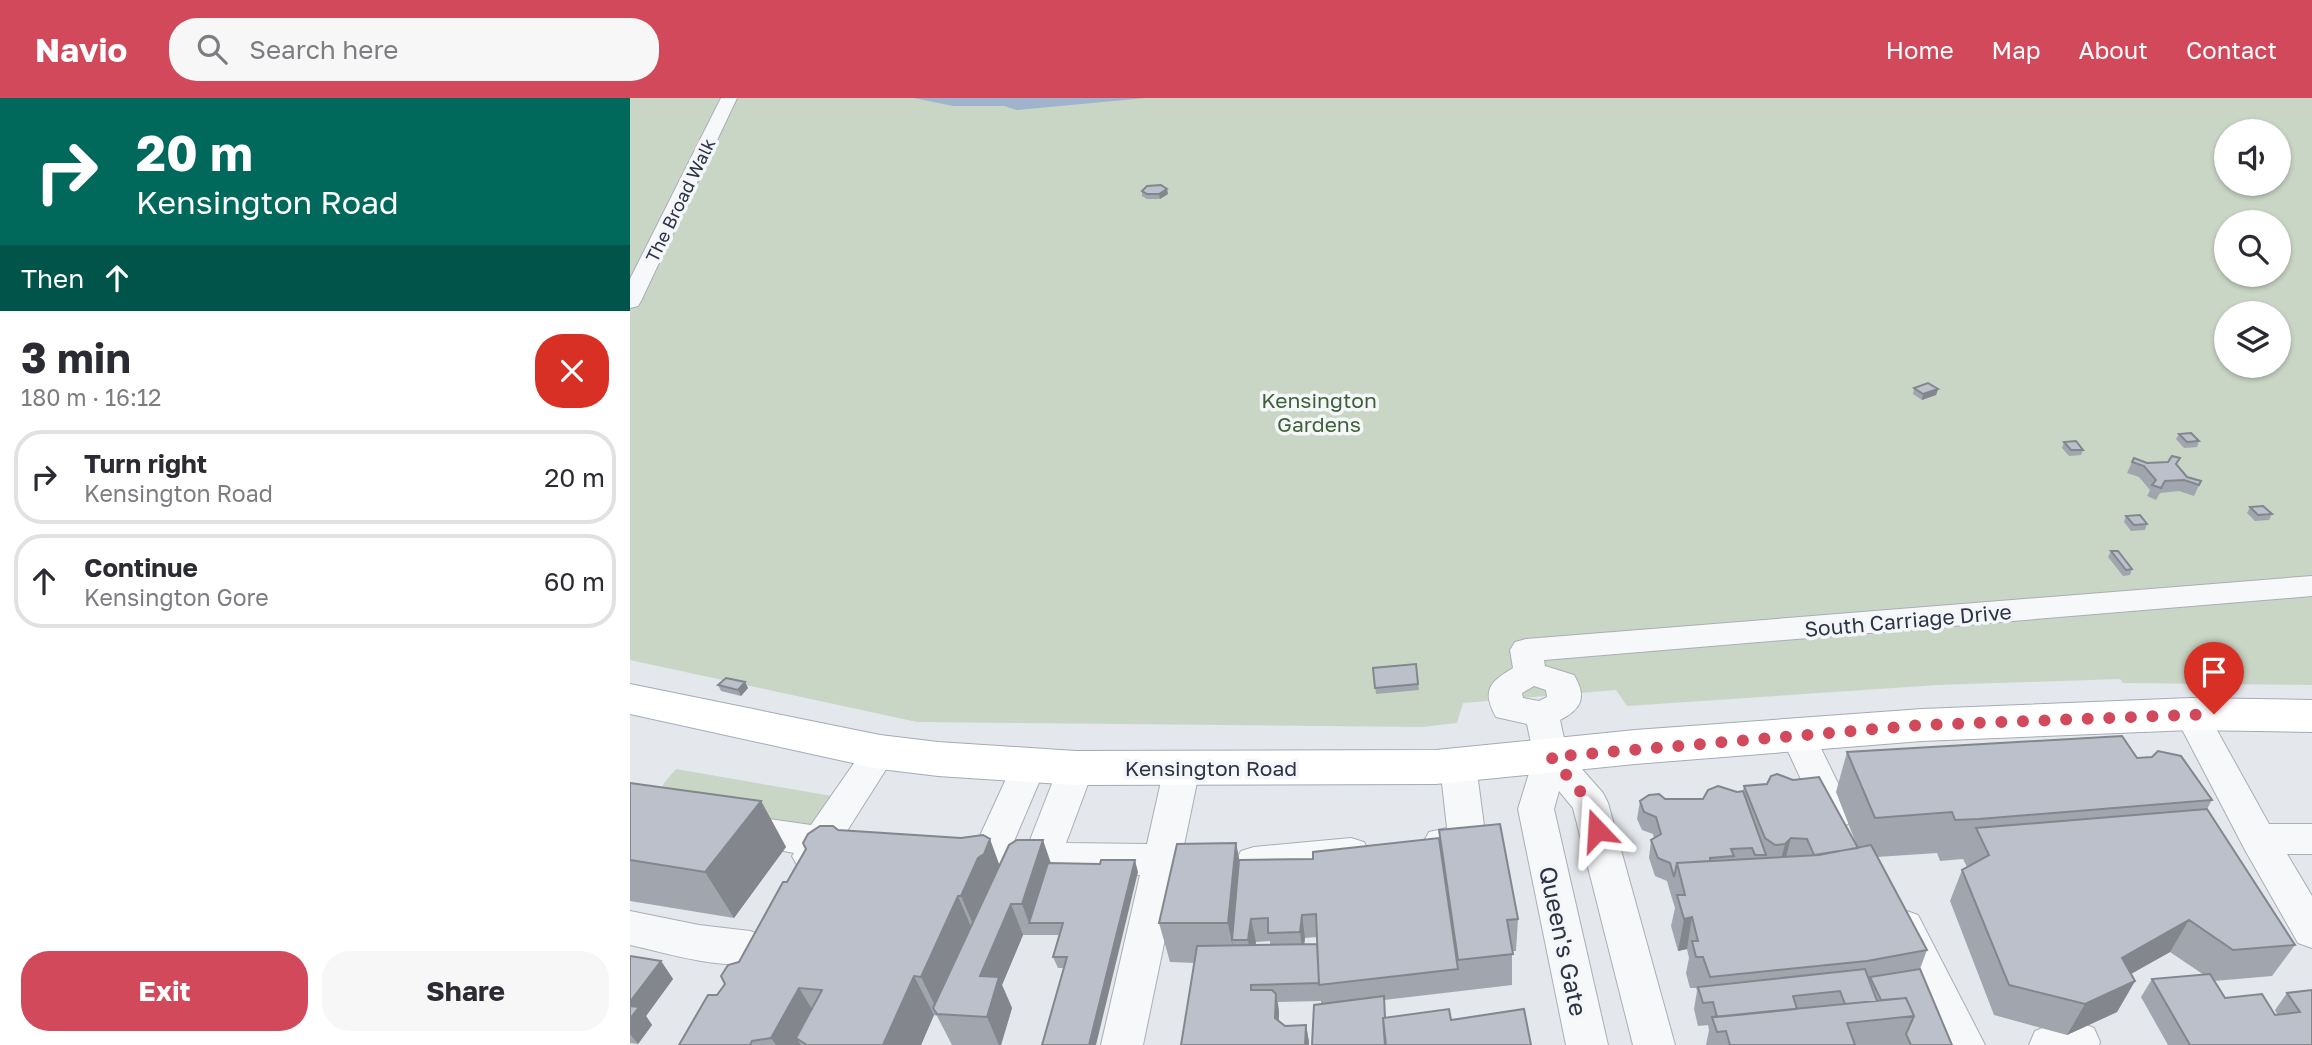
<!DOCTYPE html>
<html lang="en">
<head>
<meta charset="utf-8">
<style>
  body { margin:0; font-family:"Golos Text",sans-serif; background:#f7f7f7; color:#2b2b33; height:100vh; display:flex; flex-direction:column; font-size:26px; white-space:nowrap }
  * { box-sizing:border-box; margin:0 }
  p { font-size:23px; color:#7c7c81 }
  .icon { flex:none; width:38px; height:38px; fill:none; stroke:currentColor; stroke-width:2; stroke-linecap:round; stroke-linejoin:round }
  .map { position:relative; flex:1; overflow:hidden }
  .drawer { display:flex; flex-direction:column; background:#fff; width:630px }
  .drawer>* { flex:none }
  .hud { background:#00695c; color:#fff; overflow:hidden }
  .controls { position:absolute; left:1584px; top:21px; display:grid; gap:14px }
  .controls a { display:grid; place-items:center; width:77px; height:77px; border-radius:50%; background:#fff; box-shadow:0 2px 5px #0004; font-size:35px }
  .pin { position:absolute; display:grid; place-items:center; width:60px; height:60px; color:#fff; margin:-72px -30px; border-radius:50% 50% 50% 0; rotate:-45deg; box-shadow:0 0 7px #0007 }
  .pin .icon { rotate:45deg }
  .me { position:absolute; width:77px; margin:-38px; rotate:340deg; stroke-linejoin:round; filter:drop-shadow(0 0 5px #0008) }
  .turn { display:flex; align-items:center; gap:24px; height:147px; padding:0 21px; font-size:32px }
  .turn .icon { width:91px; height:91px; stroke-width:2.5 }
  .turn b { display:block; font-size:49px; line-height:60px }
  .then { display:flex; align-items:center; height:66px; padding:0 21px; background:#0003; gap:14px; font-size:26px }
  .round { display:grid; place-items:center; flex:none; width:74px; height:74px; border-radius:28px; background:#f7f7f7 }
  .head { display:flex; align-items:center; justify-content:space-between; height:119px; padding:0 21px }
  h1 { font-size:42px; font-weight:700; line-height:52px }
  .cta { display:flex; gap:14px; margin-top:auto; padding:14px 21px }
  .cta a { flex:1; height:80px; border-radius:28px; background:#d1495b; color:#fff; font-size:28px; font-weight:700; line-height:80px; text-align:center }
  .cta a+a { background:#f7f7f7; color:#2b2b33 }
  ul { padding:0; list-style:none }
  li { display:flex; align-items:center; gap:21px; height:94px; margin:0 14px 10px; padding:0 7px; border:4px solid #e1e1e2; border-radius:28px }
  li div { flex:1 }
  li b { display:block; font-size:26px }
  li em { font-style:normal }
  header { display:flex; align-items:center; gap:42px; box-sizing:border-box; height:98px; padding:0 35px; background:#d1495b; color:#fff }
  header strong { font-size:33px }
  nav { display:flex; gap:38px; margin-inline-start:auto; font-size:24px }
  .search { width:490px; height:63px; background:#f7f7f7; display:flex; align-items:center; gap:18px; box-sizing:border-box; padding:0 24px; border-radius:28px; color:#7c7c81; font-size:26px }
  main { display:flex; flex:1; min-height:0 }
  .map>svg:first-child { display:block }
  .green { fill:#c9d6c5; fill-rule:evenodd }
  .water { fill:#9fb4cc }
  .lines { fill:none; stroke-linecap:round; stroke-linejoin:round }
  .minor-casing { stroke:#a9aeb7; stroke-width:2 }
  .major-casing { stroke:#a3abb8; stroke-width:2 }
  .minor { fill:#f7f8fa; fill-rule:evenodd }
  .major { fill:#fff; fill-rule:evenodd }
  .wall { fill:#a1a5ae; fill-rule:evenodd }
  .shaded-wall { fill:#83868d }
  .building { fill:#bbc0ca; stroke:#83868d; stroke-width:2 }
  .route { stroke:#d1495b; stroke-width:12; stroke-dasharray:0 21.6 }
  .labels { text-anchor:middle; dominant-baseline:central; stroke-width:7; stroke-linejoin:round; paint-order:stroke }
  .far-street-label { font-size:18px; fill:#2b3445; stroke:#f4f6f9 }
  .park-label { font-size:21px; fill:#3f6138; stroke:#f4f6f9 }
  .street-label { font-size:21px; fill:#2b3445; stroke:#f4f6f9 }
  .near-street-label { font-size:24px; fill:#2b3445; stroke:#f4f6f9 }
</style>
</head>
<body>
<header>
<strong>Navio</strong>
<div class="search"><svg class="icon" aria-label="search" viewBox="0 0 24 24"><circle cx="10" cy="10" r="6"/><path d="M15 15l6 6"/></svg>Search here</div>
<nav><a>Home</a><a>Map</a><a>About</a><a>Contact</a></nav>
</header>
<main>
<section class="drawer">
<div class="hud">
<div class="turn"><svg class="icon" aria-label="right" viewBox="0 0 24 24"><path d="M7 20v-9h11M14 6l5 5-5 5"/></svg><div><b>20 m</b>Kensington Road</div></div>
<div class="then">Then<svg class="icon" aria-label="ahead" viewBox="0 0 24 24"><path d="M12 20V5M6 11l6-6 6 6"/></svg></div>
</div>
<div class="head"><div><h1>3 min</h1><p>180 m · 16:12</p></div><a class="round" style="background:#d93025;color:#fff"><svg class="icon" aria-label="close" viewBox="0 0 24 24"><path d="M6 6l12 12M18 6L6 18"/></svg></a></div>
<ul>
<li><svg class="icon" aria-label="right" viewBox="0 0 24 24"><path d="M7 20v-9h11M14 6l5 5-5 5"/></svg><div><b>Turn right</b><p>Kensington Road</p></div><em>20 m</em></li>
<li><svg class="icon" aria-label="ahead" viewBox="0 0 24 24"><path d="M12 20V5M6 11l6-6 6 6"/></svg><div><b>Continue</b><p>Kensington Gore</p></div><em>60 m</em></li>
</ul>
<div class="cta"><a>Exit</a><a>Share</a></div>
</section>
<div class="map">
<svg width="1682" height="947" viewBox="0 0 1682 947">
  <rect width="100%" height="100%" fill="#e4e7ec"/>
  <path class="green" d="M 0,0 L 1682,0 L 1682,587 L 1493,585 L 1490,581 L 1308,587 L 997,608 L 986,592 L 833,605 L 827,625 L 792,629 L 287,624 L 0,562 ZM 1596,33 L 1648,33 L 1648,86 L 1596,86 ZM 1596,124 L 1648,124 L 1648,177 L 1596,177 ZM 1596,215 L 1648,215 L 1648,268 L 1596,268 Z
    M 46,671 L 202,698 L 178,730 L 30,696 L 34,685 Z"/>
  <path class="water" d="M 284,0 L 516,0 L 387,12 L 374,8 L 323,8 Z"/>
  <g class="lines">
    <g class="minor-casing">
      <path id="minor" d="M 91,0 L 107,0 L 11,203 L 8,208 L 0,210 L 0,181 Z
        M 1682,478 L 1682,498 L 914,562 L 915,568 L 944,577 C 957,599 952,611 930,622 L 937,654 L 973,695 L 978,705 L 1045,947 L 1003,947 L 943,710 L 929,693 L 924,711 L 978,947 L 936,947 L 888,711 L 904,659 L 897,626 L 866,619 C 851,592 860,584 883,570 L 880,552 L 885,544 L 896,541 ZM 904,588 L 916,592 L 917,599 L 909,603 L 893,600 L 892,595 Z
        M 1561,604 L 1573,607 L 1639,726 L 1682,726 L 1682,756 L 1657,756 L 1682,798 L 1682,850 L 1668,845 L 1615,752 L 1544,616 L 1549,607 Z
        M 1167,623 L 1179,627 L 1184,636 L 1223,716 L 1218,726 L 1205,730 L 1192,726 L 1187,716 L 1150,636 L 1155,627 Z
        M 250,641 L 262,645 L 267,654 L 217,733 L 226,736 L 232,747 L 226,758 L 213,762 L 200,760 C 191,774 182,774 168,769 L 162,758 L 164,755 L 97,742 L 92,732 L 97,722 L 110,717 L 181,727 L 238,645 Z
        M 828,654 L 840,658 L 846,667 L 856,743 L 850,754 C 833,759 816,761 799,756 L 793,745 L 799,734 L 817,730 L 810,667 L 816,658 Z
        M 398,655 L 410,659 L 416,668 L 373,769 C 354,775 335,773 316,767 L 310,756 L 316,745 L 329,741 L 348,742 L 386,659 Z
        M 446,657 L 458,661 L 464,670 L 436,745 L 517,746 L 534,670 L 540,661 L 552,657 L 564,661 L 570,670 L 554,747 L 581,748 L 594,752 L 600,763 L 594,774 L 581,778 L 548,778 L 513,947 L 471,947 L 510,777 L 412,775 L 399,771 L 393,760 L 428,670 L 434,661 Z
        M 721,740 L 734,744 L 740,755 L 734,766 L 721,770 L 624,779 L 611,775 L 605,764 L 611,753 L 624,749 Z
        M 1274,812 L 1288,817 L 1355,947 L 1312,947 L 1254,829 L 1260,817 Z
        M 0,813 L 69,827 L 120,833 L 134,838 L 140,850 L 134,862 C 99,875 37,855 0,847 Z
        M 1449,924 L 1464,930 L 1470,944 L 1469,947 L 1399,947 L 1405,933 L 1420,927 Z"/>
    </g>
    <g class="major-casing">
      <path id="major" d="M 0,586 L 250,637 L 308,644 L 446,653 L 806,652 L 1005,632 L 1292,611 L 1561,600 L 1682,602 L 1682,634 L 1561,632 L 1292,643 L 1005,666 L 806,686 L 446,687 L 308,678 L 250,671 L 0,616 Z"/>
    </g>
    <use href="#minor" class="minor"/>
    <use href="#major" class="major"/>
  </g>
  <path class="wall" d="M 512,93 L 538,96 L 530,101 L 517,101 L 512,98 Z
    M 1284,290 L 1308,291 L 1306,297 L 1292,302 L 1283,296 Z
    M 1549,336 L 1569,343 L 1567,349 L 1554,350 L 1546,341 Z
    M 1434,344 L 1453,352 L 1451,357 L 1439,358 L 1432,350 Z
    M 1502,364 L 1547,367 L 1557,379 L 1571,383 L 1564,398 L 1549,393 L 1530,395 L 1526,402 L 1517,398 L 1520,392 L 1509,379 L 1497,375 Z
    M 1620,409 L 1642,416 L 1639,422 L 1625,423 L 1617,415 Z
    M 1496,418 L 1517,426 L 1515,432 L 1501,433 L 1494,424 Z
    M 1481,453 L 1502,471 L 1500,477 L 1493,478 L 1478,459 Z
    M 743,570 L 788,586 L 789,592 L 746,596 Z
    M 115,584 L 118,590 L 111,598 L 91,593 L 88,587 Z
    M 1217,654 L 1507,660 L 1582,702 L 1577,711 L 1665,847 L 1642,878 L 1584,883 L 1595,900 L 1645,917 L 1647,916 L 1645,912 L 1657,895 L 1682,892 L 1682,947 L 1538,947 L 1511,899 L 1522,881 L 1574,877 L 1540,854 L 1501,876 L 1505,883 L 1487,914 L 1437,937 L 1364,917 L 1320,803 L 1332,772 L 1337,769 L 1333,761 L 1310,763 L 1307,755 L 1247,759 L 1297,852 L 1290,871 L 1322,947 L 1076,947 L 1079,932 L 1078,927 L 1068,928 L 1064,911 L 1067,893 L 1066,890 L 1060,890 L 1056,875 L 1059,860 L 1057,851 L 1048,853 L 1041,828 L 1045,810 L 1041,797 L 1037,783 L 1025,778 L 1019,760 L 1021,742 L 1024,740 L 1023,736 L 1012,732 L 1007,721 L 1010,703 L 1035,701 L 1073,701 L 1113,693 L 1114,688 L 1227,748 L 1206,694 Z
    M 0,685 L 131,703 L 156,749 L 104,820 L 0,803 Z
    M 208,732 L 369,767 L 421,765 L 508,774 L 434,870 L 428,870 L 423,859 L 430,837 L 393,837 L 372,887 L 382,910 L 371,947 L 322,947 L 307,918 L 304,917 L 291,947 L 49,947 L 87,897 L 109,864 L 157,784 Z
    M 809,732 L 888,821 L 886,853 L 882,853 L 882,887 L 754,902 L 682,947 L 691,906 L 691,903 L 648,904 L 649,914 L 649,923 L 655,928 L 676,927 L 679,944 L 565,865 L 540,864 L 529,825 L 606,745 L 609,762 L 683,761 L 809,740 ZM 687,839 L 687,846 L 674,846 L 675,840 ZM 640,843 L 640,847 L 625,847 L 626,844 Z
    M 0,858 L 31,863 L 43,881 L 16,918 L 22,927 L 8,946 L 0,945 Z"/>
  <path class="shaded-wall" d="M 537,91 L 538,96 L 530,101 L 529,96 Z
    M 1308,291 L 1306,297 L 1292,302 L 1293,296 Z
    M 115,584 L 118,590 L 111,598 L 108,592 Z
    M 131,703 L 156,749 L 104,820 L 75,774 Z
    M 1161,740 L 1155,763 L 1149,769 L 1155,746 Z
    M 360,741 L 375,782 L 348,838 L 331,798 L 348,760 Z
    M 413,742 L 424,774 L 399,825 L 392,806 Z
    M 606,745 L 614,785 L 602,842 L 606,865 L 598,825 Z
    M 505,762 L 508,774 L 466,947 L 459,947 Z
    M 328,798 L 345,838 L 310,918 L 291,879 Z
    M 381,806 L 393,837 L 372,887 L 382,910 L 371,947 L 369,947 L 357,919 L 350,878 Z
    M 672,817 L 675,840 L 673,857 L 670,834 Z
    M 1062,819 L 1057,851 L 1048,853 L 1054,821 Z
    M 621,821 L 626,844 L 622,865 L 618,842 Z
    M 1559,822 L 1540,854 L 1474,891 L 1492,860 Z
    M 31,863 L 43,881 L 16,918 L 22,927 L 8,946 L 0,936 L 0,904 Z
    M 284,878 L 304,917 L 291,947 L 253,947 Z
    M 1505,883 L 1487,914 L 1437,937 L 1455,906 Z
    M 169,890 L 193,929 L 166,940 L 171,947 L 146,947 L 141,940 Z
    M 646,896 L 649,914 L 648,937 L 645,920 Z
    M 676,927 L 679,944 L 679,947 L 675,947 Z"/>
  <path class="building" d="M 531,87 L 537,91 L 529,96 L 517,96 L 512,93 L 517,88 Z
    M 1298,285 L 1308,291 L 1293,296 L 1284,290 Z
    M 1561,335 L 1569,343 L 1557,344 L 1549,336 Z
    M 1446,343 L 1453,352 L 1441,352 L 1434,344 Z
    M 1542,358 L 1550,360 L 1546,366 L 1557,379 L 1571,383 L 1569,387 L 1554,382 L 1535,383 L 1531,390 L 1522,387 L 1526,382 L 1514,368 L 1502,364 L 1504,360 L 1517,365 L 1538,364 Z
    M 1633,408 L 1642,416 L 1628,417 L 1620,409 Z
    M 1510,417 L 1517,426 L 1504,427 L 1496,418 Z
    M 1481,453 L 1488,453 L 1502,471 L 1496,472 Z
    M 786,566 L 788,586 L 745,590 L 743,570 Z
    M 96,580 L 115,584 L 108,592 L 88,587 Z
    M 1492,638 L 1507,660 L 1522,659 L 1528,653 L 1551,658 L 1582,702 L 1349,721 L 1325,722 L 1322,714 L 1245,720 L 1217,654 Z
    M 1147,676 L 1163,682 L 1189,679 L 1228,750 L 1184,757 L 1177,741 L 1161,740 L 1155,746 L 1145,747 L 1135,740 L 1114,688 L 1137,686 L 1141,678 Z
    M 0,685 L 131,703 L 75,774 L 0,762 Z
    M 1088,688 L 1107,694 L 1113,693 L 1136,757 L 1125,757 L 1122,750 L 1101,751 L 1104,758 L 1080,760 L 1080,763 L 1047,765 L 1044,779 L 1040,765 L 1028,760 L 1021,742 L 1031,736 L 1026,719 L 1014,714 L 1010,703 L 1019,697 L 1029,696 L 1035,701 L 1073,701 L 1078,692 Z
    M 1577,711 L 1665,847 L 1603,852 L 1559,822 L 1492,860 L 1505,883 L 1455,906 L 1379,887 L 1332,772 L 1359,757 L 1346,730 Z
    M 870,726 L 888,821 L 877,822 L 883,856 L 828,862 L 809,732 Z
    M 190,728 L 203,728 L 208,732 L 331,740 L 353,737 L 360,741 L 354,756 L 348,760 L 331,798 L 328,798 L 291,879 L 284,878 L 253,947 L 177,947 L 166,940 L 192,892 L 169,890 L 141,940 L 122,943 L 120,947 L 49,947 L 78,897 L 87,897 L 95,886 L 91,878 L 98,867 L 109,864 L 153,784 L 157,784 L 176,751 L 173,745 L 178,736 Z
    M 809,740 L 828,871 L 689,887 L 686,816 L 672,817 L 670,834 L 638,835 L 638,820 L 621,821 L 618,842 L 602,842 L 609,762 L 683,761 L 683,754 Z
    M 387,742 L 413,742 L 392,806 L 381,806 L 350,878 L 369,879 L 357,919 L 307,916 L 303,910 L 379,747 Z
    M 606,745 L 598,825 L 529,825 L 547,746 Z
    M 1241,747 L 1297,852 L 1237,863 L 1080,879 L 1073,859 L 1066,859 L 1062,843 L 1068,843 L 1062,819 L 1054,821 L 1047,797 L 1055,797 L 1047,765 L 1189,757 Z
    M 471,762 L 505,762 L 459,947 L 412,947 L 437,859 L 423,859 L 433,825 L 399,825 L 418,765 L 470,766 Z
    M 687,846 L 689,885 L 621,887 L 621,892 L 642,892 L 646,896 L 645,920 L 655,928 L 676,927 L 675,947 L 551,947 L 567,848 Z
    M 0,858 L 31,863 L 0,904 Z
    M 1235,871 L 1247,903 L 1215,906 L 1210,893 L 1163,898 L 1167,911 L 1087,919 L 1083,904 L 1073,905 L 1068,889 Z
    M 1290,871 L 1322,947 L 1281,947 L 1276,936 L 1284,918 L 1276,900 L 1251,902 L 1240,879 Z
    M 1580,876 L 1595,900 L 1632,896 L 1645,917 L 1670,914 L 1657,895 L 1682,892 L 1682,947 L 1560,947 L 1522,881 Z
    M 754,898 L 755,920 L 753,920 L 755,947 L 682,947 L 684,907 Z
    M 1276,900 L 1284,918 L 1217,925 L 1225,947 L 1100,947 L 1096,933 L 1087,934 L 1082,919 Z
    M 0,908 L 9,909 L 0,921 Z
    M 819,911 L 821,922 L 894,911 L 901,947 L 756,947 L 753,920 Z"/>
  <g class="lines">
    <path class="route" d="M 967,732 L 960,705 L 921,659 L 1292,627 L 1584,616"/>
  </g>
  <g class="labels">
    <g class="far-street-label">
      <text transform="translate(50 102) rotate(-64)">The Broad Walk</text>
    </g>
    <g class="park-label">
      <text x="689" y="302">Kensington<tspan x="689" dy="24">Gardens</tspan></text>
    </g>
    <g class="street-label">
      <text transform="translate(1278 522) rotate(-5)">South Carriage Drive</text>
      <text x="581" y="670">Kensington Road</text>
    </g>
    <g class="near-street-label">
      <text transform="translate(934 843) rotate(78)">Queen's Gate</text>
    </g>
  </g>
</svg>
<div class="controls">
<a><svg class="icon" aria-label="sound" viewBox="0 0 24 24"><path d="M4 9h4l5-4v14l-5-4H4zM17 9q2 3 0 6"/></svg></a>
<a><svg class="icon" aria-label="search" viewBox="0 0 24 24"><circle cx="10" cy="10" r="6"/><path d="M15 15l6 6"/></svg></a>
<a><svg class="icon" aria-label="layers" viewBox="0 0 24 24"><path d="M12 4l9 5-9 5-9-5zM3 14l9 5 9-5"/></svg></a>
</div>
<div class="pin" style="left:1584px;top:616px;background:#d93025"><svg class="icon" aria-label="arrive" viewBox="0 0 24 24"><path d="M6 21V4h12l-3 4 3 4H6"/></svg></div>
<svg class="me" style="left:967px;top:732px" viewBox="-20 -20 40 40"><path d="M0-17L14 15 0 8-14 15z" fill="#d1495b" stroke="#fff" stroke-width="4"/></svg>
</div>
</main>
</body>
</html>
